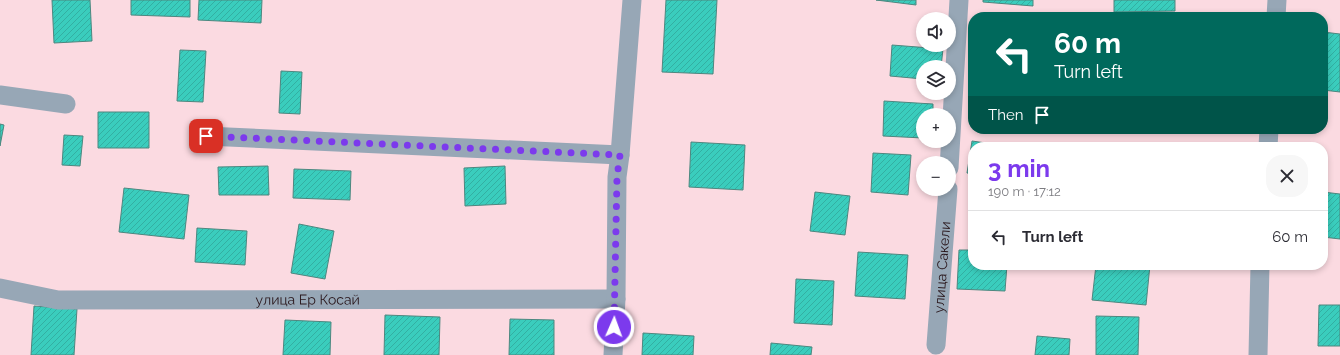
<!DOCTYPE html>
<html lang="en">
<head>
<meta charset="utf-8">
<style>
  body { margin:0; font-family:Raleway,sans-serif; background:#f7f7f7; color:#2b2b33; height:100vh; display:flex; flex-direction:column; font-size:15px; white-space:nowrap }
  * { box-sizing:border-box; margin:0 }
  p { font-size:13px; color:#7c7c81 }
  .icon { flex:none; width:22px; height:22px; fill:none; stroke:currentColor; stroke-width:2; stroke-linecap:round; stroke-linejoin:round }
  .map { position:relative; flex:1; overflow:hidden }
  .side { position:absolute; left:968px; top:142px; width:360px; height:128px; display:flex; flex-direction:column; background:#fff; border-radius:16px; box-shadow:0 2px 6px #0003 }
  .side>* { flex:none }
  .banner { position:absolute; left:968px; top:12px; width:360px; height:122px; border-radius:16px; box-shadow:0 2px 6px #0003; background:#00695c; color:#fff; overflow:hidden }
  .controls { position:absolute; left:916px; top:12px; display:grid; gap:8px }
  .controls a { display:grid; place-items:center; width:40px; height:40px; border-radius:50%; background:#fff; box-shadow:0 2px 6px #0003; font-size:20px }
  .pin { position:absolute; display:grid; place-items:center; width:34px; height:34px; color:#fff; margin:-17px; border-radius:8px; box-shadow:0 2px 6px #0006 }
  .me { position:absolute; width:44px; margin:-22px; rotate:2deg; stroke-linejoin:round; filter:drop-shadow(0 0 3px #0008) }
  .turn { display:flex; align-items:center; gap:14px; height:84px; padding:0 20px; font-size:18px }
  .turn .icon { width:52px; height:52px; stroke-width:2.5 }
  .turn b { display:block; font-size:28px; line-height:34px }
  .then { display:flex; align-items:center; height:38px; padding:0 20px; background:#0003; gap:8px; font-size:15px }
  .round { display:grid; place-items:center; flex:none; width:42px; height:42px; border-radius:16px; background:#f7f7f7 }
  .head { display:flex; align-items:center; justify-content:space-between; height:68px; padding:0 20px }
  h1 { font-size:24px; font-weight:700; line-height:30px; color:#7c3aed }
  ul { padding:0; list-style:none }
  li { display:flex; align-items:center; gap:12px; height:52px; padding:0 20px; border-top:1px solid #e1e1e2 }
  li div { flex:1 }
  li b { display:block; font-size:15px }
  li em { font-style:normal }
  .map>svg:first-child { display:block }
  .building { fill:url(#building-hatch); stroke:#4d877f }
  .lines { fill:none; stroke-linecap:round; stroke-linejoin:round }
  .minor { stroke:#97a7b6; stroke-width:19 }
  .route { stroke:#7c3aed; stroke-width:7; stroke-dasharray:0 12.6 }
  .labels { text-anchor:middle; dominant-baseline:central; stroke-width:3; stroke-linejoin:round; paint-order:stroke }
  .street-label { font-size:14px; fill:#28151a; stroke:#f9eef0 }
</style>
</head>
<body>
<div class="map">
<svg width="1340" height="355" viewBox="0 0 1340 355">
  <defs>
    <pattern id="building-hatch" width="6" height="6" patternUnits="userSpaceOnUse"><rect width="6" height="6" fill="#3acdbd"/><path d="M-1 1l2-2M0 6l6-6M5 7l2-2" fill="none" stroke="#33afa2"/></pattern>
  </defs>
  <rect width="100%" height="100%" fill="#fbdae1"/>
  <path class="building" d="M 52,0 L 90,0 L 92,41 L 54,43 Z
    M 131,0 L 190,0 L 190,17 L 131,15 Z
    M 199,0 L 262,0 L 261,23 L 198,20 Z
    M 666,0 L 717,0 L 713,74 L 662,72 Z
    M 876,0 L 916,0 L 916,5 Z
    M 983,0 L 1033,0 L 1033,6 L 983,2 Z
    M 1114,0 L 1175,0 L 1175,11 L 1114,12 Z
    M 1323,32 L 1340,34 L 1340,92 L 1323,90 Z
    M 892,45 L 943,49 L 941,67 L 923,67 L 923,79 L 890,76 Z
    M 180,50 L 206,51 L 203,102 L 177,101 Z
    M 281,71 L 302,72 L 300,114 L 279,113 Z
    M 884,101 L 933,104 L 933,115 L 923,115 L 923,138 L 883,136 Z
    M 98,112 L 149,112 L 149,148 L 98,148 Z
    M 0,124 L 4,125 L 0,146 Z
    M 64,135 L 83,136 L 80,166 L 62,165 Z
    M 972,141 L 1014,147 L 973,147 L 973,174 L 967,173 Z
    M 691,142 L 745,145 L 743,190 L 689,187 Z
    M 873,153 L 911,155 L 908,195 L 871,192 Z
    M 268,166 L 269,195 L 219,195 L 218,167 Z
    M 505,166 L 506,204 L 465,206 L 464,168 Z
    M 294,169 L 351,171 L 350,200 L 293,198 Z
    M 124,188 L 189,195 L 184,239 L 119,232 Z
    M 815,192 L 850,196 L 845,235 L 810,231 Z
    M 1323,192 L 1340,194 L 1340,239 L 1323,237 Z
    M 299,224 L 334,231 L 325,279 L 291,273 Z
    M 197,228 L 247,231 L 245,265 L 195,262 Z
    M 959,250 L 973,250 L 973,265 L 1007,265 L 1005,291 L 957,289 Z
    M 858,252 L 908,255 L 905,299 L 855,296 Z
    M 1096,265 L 1150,265 L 1146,305 L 1092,300 Z
    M 796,279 L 834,281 L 832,325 L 794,323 Z
    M 1319,305 L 1340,305 L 1340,346 L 1318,346 Z
    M 34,306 L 77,309 L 74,355 L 31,355 Z
    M 385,315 L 440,317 L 439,355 L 384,355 Z
    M 1096,316 L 1139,317 L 1138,355 L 1096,355 Z
    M 510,319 L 554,320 L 554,355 L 509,355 Z
    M 285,320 L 331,322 L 330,355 L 283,355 Z
    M 643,333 L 694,336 L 693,355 L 642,355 Z
    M 1037,336 L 1070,339 L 1069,355 L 1035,355 Z
    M 771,343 L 812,347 L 811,355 L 770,355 Z"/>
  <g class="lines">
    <g class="minor">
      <path d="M 1276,17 L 1277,0"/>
      <path d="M 0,95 L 66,104"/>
      <path d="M 206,136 L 620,155"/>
      <path d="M 1268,147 L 1269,129"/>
      <path d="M 949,168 L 959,0"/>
      <path id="s1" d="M 0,288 L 58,300 L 616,299"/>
      <path id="s2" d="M 936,345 L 948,189"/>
      <path d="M 613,355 L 616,299 L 617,177 L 620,155 L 632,0"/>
      <path d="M 1258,355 L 1260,265"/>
    </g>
  </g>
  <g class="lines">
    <path class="route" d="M 206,136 L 620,155 L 617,177 L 614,327"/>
  </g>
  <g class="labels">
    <g class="street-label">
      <text stroke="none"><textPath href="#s2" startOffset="78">улица Сакели</textPath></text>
      <text stroke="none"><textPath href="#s1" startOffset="309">улица Ер Косай</textPath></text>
    </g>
  </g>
</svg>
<div class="controls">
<a><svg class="icon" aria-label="sound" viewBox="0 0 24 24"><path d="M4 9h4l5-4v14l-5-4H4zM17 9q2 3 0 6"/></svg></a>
<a><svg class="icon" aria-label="layers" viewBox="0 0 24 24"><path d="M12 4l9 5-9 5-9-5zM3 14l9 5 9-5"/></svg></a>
<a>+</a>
<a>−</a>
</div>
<div class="pin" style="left:206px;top:136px;background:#d93025"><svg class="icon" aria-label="arrive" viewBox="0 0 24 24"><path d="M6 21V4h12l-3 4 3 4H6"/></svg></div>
<svg class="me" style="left:614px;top:327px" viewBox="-20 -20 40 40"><circle r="17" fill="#7c3aed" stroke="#fff" stroke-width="3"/><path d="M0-11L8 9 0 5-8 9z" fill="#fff"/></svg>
<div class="banner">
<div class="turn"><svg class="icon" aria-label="left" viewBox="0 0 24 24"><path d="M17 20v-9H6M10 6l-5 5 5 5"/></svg><div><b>60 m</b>Turn left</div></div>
<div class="then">Then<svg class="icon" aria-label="arrive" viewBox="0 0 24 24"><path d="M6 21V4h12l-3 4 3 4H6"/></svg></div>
</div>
<section class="side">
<div class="head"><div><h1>3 min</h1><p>190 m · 17:12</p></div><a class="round"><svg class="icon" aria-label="close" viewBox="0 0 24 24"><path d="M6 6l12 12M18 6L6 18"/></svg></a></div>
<ul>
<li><svg class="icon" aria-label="left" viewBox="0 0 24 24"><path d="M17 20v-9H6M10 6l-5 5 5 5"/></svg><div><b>Turn left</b></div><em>60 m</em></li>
</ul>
</section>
</div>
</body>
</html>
